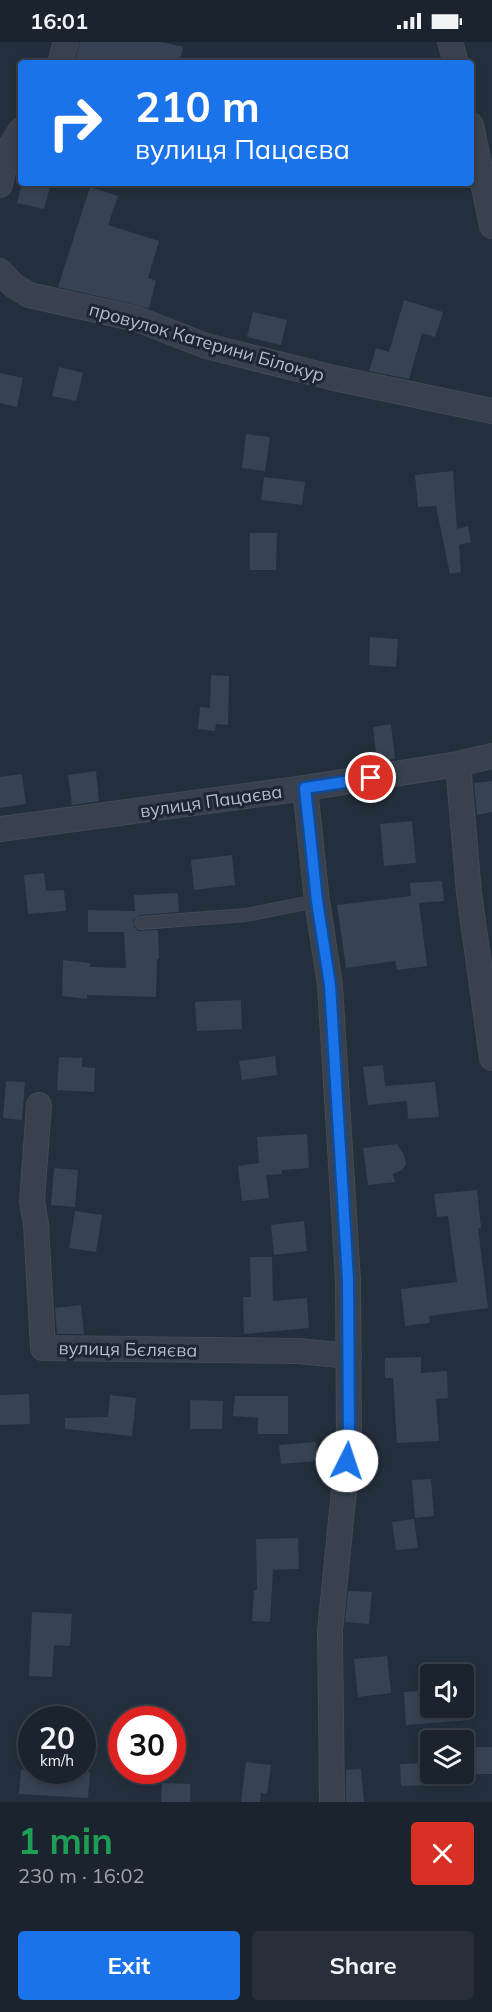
<!DOCTYPE html>
<html lang="en">
<head>
<meta charset="utf-8">
<style>
  body { margin:0; font-family:Mulish,sans-serif; background:#282f3a; color:#f1f3f6; height:100vh; display:flex; flex-direction:column; font-size:22px; white-space:nowrap }
  * { box-sizing:border-box; margin:0 }
  p { font-size:20px; color:#a0a4aa }
  .icon { flex:none; width:33px; height:33px; fill:none; stroke:currentColor; stroke-width:2; stroke-linecap:round; stroke-linejoin:round }
  .map { position:relative; height:1760px; overflow:hidden }
  .panel { display:flex; flex-direction:column; background:#1b232e; flex:1 }
  .panel>* { flex:none }
  .hud { position:absolute; left:18px; top:18px; width:456px; height:126px; border-radius:6px; box-shadow:0 3px 9px #0003,0 0 0 2px #39404a; background:#1a73e8; color:#fff; overflow:hidden }
  .fabs { position:absolute; left:420px; top:1622px; display:grid; gap:12px }
  .fabs a { display:grid; place-items:center; width:54px; height:54px; border-radius:6px; background:#1b232e; box-shadow:0 3px 9px #0003,0 0 0 2px #39404a; font-size:30px }
  .speed { position:absolute; left:18px; top:1664px; display:flex; gap:12px; font-size:30px; font-weight:700; text-align:center }
  .speed>* { display:grid; place-content:center; width:78px; height:78px; border-radius:50%; background:#1b232e; box-shadow:0 3px 9px #0003,0 0 0 2px #39404a; line-height:1 }
  .speed small { font-size:15px; font-weight:400 }
  .speed .limit { border:9px solid #d22; background:#fff; color:#111 }
  .pin { position:absolute; display:grid; place-items:center; width:51px; height:51px; color:#fff; margin:-26px; border:3px solid #fff; border-radius:50%; box-shadow:0 2px 6px #0007 }
  .me { position:absolute; width:66px; margin:-33px; rotate:4deg; stroke-linejoin:round; filter:drop-shadow(0 0 4px #0008) }
  .turn { display:flex; align-items:center; gap:21px; height:126px; padding:0 18px; font-size:27px }
  .turn .icon { width:78px; height:78px; stroke-width:2.5 }
  .turn b { display:block; font-size:42px; line-height:51px }
  .round { display:grid; place-items:center; flex:none; width:63px; height:63px; border-radius:6px; background:#282f3a }
  .overview { display:flex; align-items:center; justify-content:space-between; height:102px; padding:0 18px }
  h1 { font-size:36px; font-weight:700; line-height:45px; color:#1e9e55 }
  .primary-button { display:flex; gap:12px; margin-top:auto; padding:12px 18px }
  .primary-button a { flex:1; height:69px; border-radius:6px; background:#1a73e8; color:#fff; font-size:24px; font-weight:700; line-height:69px; text-align:center }
  .primary-button a+a { background:#282f3a; color:#f1f3f6 }
  .status { display:flex; justify-content:space-between; align-items:center; height:42px; padding:0 30px; background:#1b232e; direction:ltr }
  .status svg { height:16px; fill:currentColor }
  .map>svg:first-child { display:block }
  .building { fill:#374253 }
  .lines { fill:none; stroke-linecap:round; stroke-linejoin:round }
  .service-casing { stroke:#414a56; stroke-width:14 }
  .minor-casing { stroke:#414a56; stroke-width:26 }
  .service { stroke:#38414d; stroke-width:12 }
  .minor { stroke:#38414d; stroke-width:24 }
  .route-casing { stroke:#114b97; stroke-width:15 }
  .route { stroke:#1a73e8; stroke-width:10 }
  .labels { text-anchor:middle; dominant-baseline:central; stroke-width:6; stroke-linejoin:round; paint-order:stroke }
  .street-label { font-size:18px; fill:#b4bcc8; stroke:#1d2632 }
</style>
</head>
<body>
<div class="status"><b>16:01</b><svg viewBox="0 0 49 12"><path d="M0 12V9h3v3zM5 12V6h3v6zM10 12V3h3v9zM15 12V0h3v12zM26 1h20v11H26zM47 4h2v5h-2z"/></svg></div>
<div class="map">
<svg width="492" height="1760" viewBox="0 0 492 1760">
  <rect width="100%" height="100%" fill="#242f3d"/>
  <path class="building" d="M 80,0 L 161,0 L 183,5 L 179,21 L 85,21 L 75,19 Z
    M 22,141 L 51,141 L 44,167 L 17,161 Z
    M 90,145 L 118,154 L 108,183 L 159,199 L 148,236 L 156,239 L 149,266 L 58,245 Z
    M 404,258 L 443,270 L 435,295 L 422,291 L 409,337 L 369,329 L 376,306 L 389,310 Z
    M 253,270 L 287,278 L 281,303 L 247,295 Z
    M 59,325 L 83,331 L 76,359 L 52,354 Z
    M 0,331 L 23,336 L 17,365 L 0,361 Z
    M 246,392 L 270,395 L 265,429 L 242,426 Z
    M 453,429 L 457,487 L 468,484 L 471,500 L 459,503 L 461,530 L 450,532 L 436,464 L 418,465 L 415,433 Z
    M 264,435 L 305,440 L 302,463 L 261,458 Z
    M 250,491 L 277,491 L 276,528 L 250,528 Z
    M 370,595 L 398,597 L 396,625 L 369,623 Z
    M 211,633 L 229,634 L 228,683 L 216,682 L 215,689 L 198,687 L 200,665 L 210,666 Z
    M 391,682 L 395,717 L 377,720 L 373,685 Z
    M 96,729 L 99,759 L 72,763 L 68,733 Z
    M 22,732 L 26,762 L 0,766 L 0,735 Z
    M 492,739 L 492,770 L 477,773 L 474,741 Z
    M 412,779 L 416,821 L 384,824 L 380,782 Z
    M 232,813 L 235,843 L 194,848 L 191,818 Z
    M 44,831 L 46,849 L 64,848 L 66,869 L 28,872 L 24,833 Z
    M 442,839 L 444,859 L 419,861 L 427,924 L 397,928 L 395,919 L 346,926 L 337,863 L 411,854 L 410,841 Z
    M 178,851 L 179,870 L 140,873 L 133,878 L 134,885 L 138,889 L 158,888 L 159,917 L 157,917 L 156,955 L 87,953 L 87,957 L 62,954 L 63,918 L 90,921 L 90,925 L 126,926 L 124,890 L 88,890 L 88,868 L 135,869 L 134,853 Z
    M 241,958 L 242,987 L 197,989 L 195,960 Z
    M 275,1014 L 277,1033 L 242,1038 L 239,1019 Z
    M 59,1015 L 82,1016 L 82,1025 L 95,1026 L 94,1050 L 57,1048 Z
    M 383,1023 L 385,1044 L 435,1040 L 439,1075 L 408,1077 L 407,1059 L 368,1063 L 363,1025 Z
    M 6,1039 L 25,1040 L 22,1078 L 3,1076 Z
    M 307,1092 L 309,1126 L 282,1128 L 282,1132 L 266,1133 L 269,1156 L 242,1159 L 238,1124 L 259,1121 L 257,1095 Z
    M 397,1102 L 404,1113 L 406,1122 L 402,1128 L 393,1132 L 395,1140 L 368,1143 L 363,1106 Z
    M 54,1126 L 78,1128 L 75,1165 L 51,1163 Z
    M 477,1148 L 481,1186 L 478,1186 L 488,1266 L 429,1274 L 430,1281 L 405,1284 L 401,1247 L 457,1240 L 448,1174 L 437,1175 L 434,1152 Z
    M 75,1169 L 102,1173 L 96,1210 L 69,1206 Z
    M 304,1179 L 307,1209 L 274,1213 L 271,1183 Z
    M 250,1215 L 272,1215 L 273,1259 L 307,1256 L 309,1286 L 244,1292 L 243,1255 L 251,1255 Z
    M 81,1263 L 84,1292 L 57,1292 L 55,1266 Z
    M 421,1315 L 421,1331 L 447,1329 L 448,1356 L 436,1357 L 439,1399 L 397,1401 L 393,1336 L 385,1336 L 385,1316 Z
    M 29,1352 L 30,1382 L 0,1383 L 0,1353 Z
    M 110,1353 L 136,1356 L 132,1394 L 65,1387 L 65,1376 L 108,1375 Z
    M 235,1354 L 288,1354 L 288,1392 L 258,1392 L 258,1376 L 233,1374 Z
    M 190,1358 L 223,1359 L 222,1387 L 190,1387 Z
    M 316,1400 L 318,1419 L 281,1422 L 279,1403 Z
    M 431,1437 L 434,1474 L 415,1476 L 412,1438 Z
    M 414,1477 L 418,1506 L 396,1508 L 392,1480 Z
    M 298,1496 L 299,1527 L 273,1528 L 270,1580 L 252,1579 L 254,1548 L 257,1548 L 256,1497 Z
    M 348,1549 L 372,1550 L 369,1582 L 345,1580 Z
    M 32,1570 L 72,1572 L 70,1604 L 54,1603 L 52,1635 L 29,1634 Z
    M 387,1614 L 391,1651 L 358,1655 L 354,1617 Z
    M 420,1649 L 421,1665 L 470,1665 L 470,1678 L 406,1683 L 404,1650 Z
    M 464,1705 L 492,1705 L 492,1732 L 464,1732 Z
    M 246,1720 L 271,1723 L 267,1752 L 261,1751 L 260,1760 L 241,1760 Z
    M 430,1721 L 430,1743 L 401,1744 L 400,1722 Z
    M 361,1727 L 364,1760 L 346,1760 L 346,1728 Z
    M 21,1728 L 90,1730 L 88,1756 L 19,1752 Z
    M 162,1741 L 190,1742 L 190,1760 L 161,1760 Z"/>
  <g class="lines">
    <g class="service-casing">
      <path id="service" d="M 141,881 L 246,873 L 317,859"/>
    </g>
    <g class="minor-casing">
      <path id="minor" d="M 450,0 L 456,21
        M 60,21 L 66,0
        M 471,83 L 492,184
        M 0,143 L 7,110 L 21,88
        M 0,229 L 13,243 L 29,253 L 137,277 L 206,304 L 334,336 L 492,369
        M 458,722 L 469,851 L 492,1016
        M 305,746 L 317,859 L 330,943 L 348,1238 L 349,1398 L 330,1589 L 332,1760
        M 0,787 L 305,746 L 458,722 L 492,714
        M 39,1063 L 32,1159 L 36,1182 L 43,1306 L 298,1309 L 349,1314"/>
    </g>
    <use href="#service" class="service"/>
    <use href="#minor" class="minor"/>
  </g>
  <g class="lines">
    <g class="route-casing">
      <path id="route" d="M 347,1419 L 349,1398 L 348,1238 L 330,943 L 317,859 L 305,746 L 371,736"/>
    </g>
    <use href="#route" class="route"/>
  </g>
  <g class="labels">
    <g class="street-label">
      <text transform="translate(207 300) rotate(16)">провулок Катерини Білокур</text>
      <text transform="translate(211 759) rotate(-8)">вулиця Пацаєва</text>
      <text transform="translate(128 1307) rotate(1)">вулиця Бєляєва</text>
    </g>
  </g>
</svg>
<div class="fabs">
<a><svg class="icon" aria-label="sound" viewBox="0 0 24 24"><path d="M4 9h4l5-4v14l-5-4H4zM17 9q2 3 0 6"/></svg></a>
<a><svg class="icon" aria-label="layers" viewBox="0 0 24 24"><path d="M12 4l9 5-9 5-9-5zM3 14l9 5 9-5"/></svg></a>
</div>
<div class="speed"><div>20<small>km/h</small></div><div class="limit">30</div></div>
<div class="pin" style="left:371px;top:736px;background:#d93025"><svg class="icon" aria-label="arrive" viewBox="0 0 24 24"><path d="M6 21V4h12l-3 4 3 4H6"/></svg></div>
<svg class="me" style="left:347px;top:1419px" viewBox="-20 -20 40 40"><circle r="19" fill="#fff"/><path d="M0-13L10 11 0 6-10 11z" fill="#1a73e8"/></svg>
<div class="hud">
<div class="turn"><svg class="icon" aria-label="right" viewBox="0 0 24 24"><path d="M7 20v-9h11M14 6l5 5-5 5"/></svg><div><b>210 m</b>вулиця Пацаєва</div></div>
</div>
</div>
<section class="panel">
<div class="overview"><div><h1>1 min</h1><p>230 m · 16:02</p></div><a class="round" style="background:#d93025;color:#fff"><svg class="icon" aria-label="close" viewBox="0 0 24 24"><path d="M6 6l12 12M18 6L6 18"/></svg></a></div>
<div class="primary-button"><a>Exit</a><a>Share</a></div>
</section>
</body>
</html>
